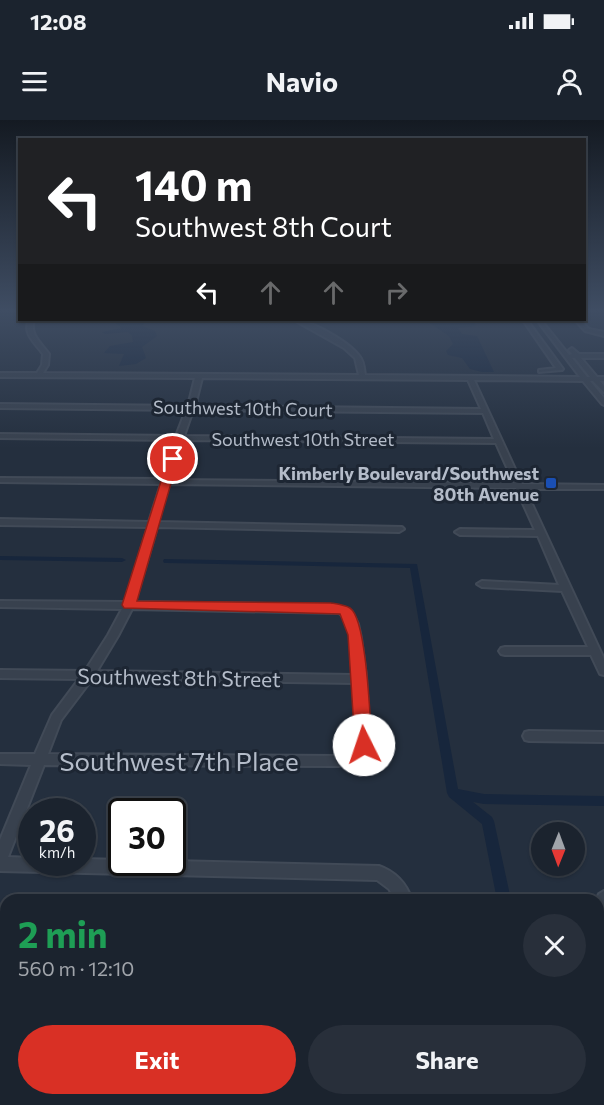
<!DOCTYPE html>
<html lang="en">
<head>
<meta charset="utf-8">
<style>
  body { margin:0; font-family:Commissioner,sans-serif; background:#282f3a; color:#f1f3f6; height:100vh; display:flex; flex-direction:column; font-size:22px; white-space:nowrap }
  * { box-sizing:border-box; margin:0 }
  p { font-size:20px; color:#a0a4aa }
  .icon { flex:none; width:33px; height:33px; fill:none; stroke:currentColor; stroke-width:2; stroke-linecap:round; stroke-linejoin:round }
  .map { position:relative; flex:1; overflow:hidden }
  .sheet { position:absolute; left:0px; top:774px; width:604px; height:212px; display:flex; flex-direction:column; background:#1b232e; border-radius:18px 18px 0 0; box-shadow:0 2px 4px #0004,0 0 0 2px #39404a }
  .sheet>* { flex:none }
  .top-card { position:absolute; left:18px; top:18px; width:568px; height:183px; border-radius:0px; box-shadow:0 2px 4px #0004,0 0 0 2px #39404a; background:#202124; color:#fff; overflow:hidden }
  .needle { width:39px; rotate:181deg }
  .controls { position:absolute; left:531px; top:702px; display:grid; gap:12px }
  .controls a { display:grid; place-items:center; width:54px; height:54px; border-radius:50%; background:#1b232e; box-shadow:0 2px 4px #0004,0 0 0 2px #39404a; font-size:30px }
  .speed { position:absolute; left:18px; top:678px; display:flex; gap:12px; font-size:30px; font-weight:700; text-align:center }
  .speed>* { display:grid; place-content:center; width:78px; height:78px; border-radius:50%; background:#1b232e; box-shadow:0 2px 4px #0004,0 0 0 2px #39404a; line-height:1 }
  .speed small { font-size:15px; font-weight:400 }
  .speed .limit { border:3px solid #111; border-radius:9px; background:#fff; color:#111 }
  .pin { position:absolute; display:grid; place-items:center; width:51px; height:51px; color:#fff; margin:-26px; border:3px solid #fff; border-radius:50%; box-shadow:0 2px 6px #0007 }
  .me { position:absolute; width:66px; margin:-33px; rotate:356deg; stroke-linejoin:round; filter:drop-shadow(0 0 4px #0008) }
  .turn { display:flex; align-items:center; gap:21px; height:126px; padding:0 18px; font-size:27px }
  .turn .icon { width:78px; height:78px; stroke-width:2.5 }
  .turn b { display:block; font-size:42px; line-height:51px }
  .lanes { display:flex; align-items:center; height:57px; padding:0 18px; background:#0003; justify-content:center; gap:30px; direction:ltr }
  .lanes .off { opacity:.35 }
  .round { display:grid; place-items:center; flex:none; width:63px; height:63px; border-radius:32px; background:#282f3a }
  .head { display:flex; align-items:center; justify-content:space-between; height:102px; padding:0 18px }
  h1 { font-size:36px; font-weight:700; line-height:45px; color:#1e9e55 }
  .cta { display:flex; gap:12px; margin-top:auto; padding:12px 18px }
  .cta a { flex:1; height:69px; border-radius:36px; background:#d93025; color:#fff; font-size:24px; font-weight:700; line-height:69px; text-align:center }
  .cta a+a { background:#282f3a; color:#f1f3f6 }
  .status { display:flex; justify-content:space-between; align-items:center; height:42px; padding:0 30px; background:#1b232e; direction:ltr }
  .status svg { height:16px; fill:currentColor }
  header { display:flex; justify-content:space-between; align-items:center; height:78px; padding:0 18px; background:#1b232e; font-size:27px; font-weight:700 }
  .map>svg:first-child { display:block }
  .water { fill:#17263c }
  .lines { fill:none; stroke-linecap:round; stroke-linejoin:round }
  .canal { fill:#17263c; fill-rule:evenodd }
  .minor-casing { stroke:#414a57; stroke-width:4 }
  .minor { fill:#38414e; fill-rule:evenodd }
  .route { fill:#d93025; stroke:#8d1f18; stroke-width:1.5 }
  .transit-dot { fill:#1a4fb4; stroke:#1d2633; stroke-width:2 }
  .labels { text-anchor:middle; dominant-baseline:central; stroke-width:6; stroke-linejoin:round; paint-order:stroke }
  .far-street-label { font-size:18px; fill:#b4bcc9; stroke:#1d2633 }
  .far-poi-label { font-size:18px; font-weight:bold; fill:#b4bcc9; stroke:#1d2633; text-anchor:end }
  .street-label { font-size:21px; fill:#b4bcc9; stroke:#1d2633 }
  .near-street-label { font-size:26px; fill:#b4bcc9; stroke:#1d2633 }
</style>
</head>
<body>
<div class="status"><b>12:08</b><svg viewBox="0 0 49 12"><path d="M0 12V9h3v3zM5 12V6h3v6zM10 12V3h3v9zM15 12V0h3v12zM26 1h20v11H26zM47 4h2v5h-2z"/></svg></div>
<header><svg class="icon" aria-label="menu" viewBox="0 0 24 24"><path d="M4 6h16M4 12h16M4 18h16"/></svg>Navio<svg class="icon" aria-label="person" viewBox="0 0 24 24"><circle cx="12" cy="8" r="4"/><path d="M4 21q1-7 8-7t8 7"/></svg></header>
<div class="map">
<svg width="604" height="985" viewBox="0 0 604 985">
  <rect width="100%" height="100%" fill="#242f3e"/>
  <path class="water" d="M 111,200 L 152,200 L 144,203 L 142,206 L 155,211 L 157,216 L 142,227 L 146,238 L 136,244 L 119,246 L 124,234 L 104,233 L 110,226 L 133,222 L 132,216 L 128,212 L 105,214 L 102,212 L 122,208 Z
    M 425,200 L 473,200 L 476,206 L 458,208 L 462,214 L 477,216 L 494,252 L 482,252 L 470,249 L 462,238 L 448,235 L 446,231 L 453,224 L 449,216 Z"/>
  <g class="lines">
    <path class="canal" d="M 598,190 L 603,190 L 604,194 Z
      M 0,436 L 122,438 L 126,440 L 122,442 L 0,440 Z
      M 164,439 L 417,444 L 458,669 L 484,674 L 604,676 L 604,686 L 484,684 L 473,682 L 492,697 L 494,701 L 511,780 L 497,780 L 482,704 L 449,677 L 447,673 L 410,448 L 167,443 L 164,443 L 163,441 Z
      M 536,980 L 552,980 L 553,985 L 537,985 Z"/>
    <g class="minor-casing">
      <path id="minor" d="M 29,200 L 34,200 C 29,214 41,223 49,234 L 48,245 L 43,253 L 359,255 L 355,238 L 344,228 L 294,200 C 311,200 350,222 360,237 C 364,242 364,249 365,255 L 580,257 L 537,200 L 541,200 L 569,235 L 572,234 L 569,230 L 572,228 L 579,234 L 604,234 L 604,238 L 581,238 L 597,257 L 604,257 L 604,261 L 600,261 L 604,266 L 604,272 L 593,261 L 590,261 L 604,278 L 604,285 L 602,284 L 583,261 L 474,260 L 522,364 L 604,365 L 604,369 L 525,369 L 604,539 L 604,555 L 600,554 L 591,535 L 505,535 L 501,534 L 499,531 L 501,528 L 505,527 L 588,527 L 562,471 L 482,467 L 477,464 L 482,461 L 559,465 L 538,416 L 460,415 L 455,412 L 460,409 L 535,410 L 516,368 L 169,364 L 158,402 L 402,407 L 404,409 L 399,412 L 157,407 L 135,482 L 331,485 L 346,488 L 352,492 L 358,504 L 361,518 L 366,556 L 370,625 L 363,641 L 338,646 L 44,645 L 8,737 L 32,738 L 32,742 L 82,742 L 82,739 L 122,740 L 122,742 L 172,742 L 172,741 L 379,746 C 396,752 406,763 412,780 L 396,780 L 389,769 L 377,760 L 0,751 L 0,720 L 31,645 L 0,644 L 0,634 L 35,634 L 52,595 L 79,559 L 0,558 L 0,550 L 85,551 L 108,515 L 122,489 L 0,487 L 0,481 L 125,482 L 148,407 L 0,405 L 0,399 L 149,402 L 161,364 L 0,362 L 0,358 L 163,359 L 175,320 L 0,318 L 0,314 L 176,316 L 186,290 L 0,288 L 0,284 L 188,286 L 195,258 L 0,257 L 0,253 L 37,253 L 42,245 L 43,234 C 35,223 22,213 29,200 ZM 572,238 L 575,238 L 590,257 L 587,257 ZM 202,258 L 468,260 L 481,289 L 195,286 ZM 193,290 L 483,293 L 494,319 L 184,316 ZM 182,320 L 496,323 L 514,363 L 171,360 ZM 132,489 L 339,493 C 352,501 353,539 354,555 L 97,551 L 118,516 ZM 92,559 L 355,563 L 358,625 L 354,633 L 338,636 L 48,634 L 61,600 Z
        M 523,200 L 527,200 L 563,249 L 562,250 L 539,252 L 539,250 L 556,248 Z
        M 575,200 L 580,200 L 589,209 L 604,212 L 604,216 L 585,211 Z
        M 529,611 L 604,612 L 604,622 L 529,621 L 525,620 L 523,616 L 525,612 Z
        M 604,771 L 604,794 L 598,791 L 598,780 L 596,780 L 599,774 Z
        M 0,888 L 6,888 L 6,906 L 0,906 Z
        M 238,980 L 257,980 L 258,985 L 238,985 Z
        M 413,980 L 432,980 L 434,985 L 414,985 Z"/>
    </g>
    <use href="#minor" class="minor"/>
  </g>
  <linearGradient id="sky" x2="0" y2="1"><stop stop-color="#141a22"/><stop offset="0.58" stop-color="#3f4d63"/><stop offset="1" stop-color="#3f4d63" stop-opacity="0"/></linearGradient>
  <rect width="604" height="328" fill="url(#sky)"/>
  <path class="route" d="M 173,336 L 178,339 L 137,481 L 331,483 C 337,484 345,485 350,488 C 367,499 370,601 372,625 L 369,630 L 364,632 L 358,630 L 355,625 L 348,515 L 340,494 L 124,488 L 122,485 L 168,339 Z"/>
  <rect class="transit-dot" x="545" y="357" width="12" height="12" rx="3"/>
  <g class="labels">
    <g class="far-street-label">
      <text transform="translate(243 288) rotate(1)">Southwest 10th Court</text>
      <text x="303" y="319">Southwest 10th Street</text>
    </g>
    <g class="far-poi-label">
      <text x="539" y="353">Kimberly Boulevard/Southwest<tspan x="539" dy="21">80th Avenue</tspan></text>
    </g>
    <g class="street-label">
      <text transform="translate(179 557) rotate(1)">Southwest 8th Street</text>
    </g>
    <g class="near-street-label">
      <text x="179" y="640">Southwest 7th Place</text>
    </g>
  </g>
</svg>
<div class="controls">
<a><svg class="needle" viewBox="-14 -14 28 28"><path d="M0-13l5 13h-10z" fill="#e53935"/><path d="M0 13l5-13h-10z" fill="#a0a4aa"/></svg></a>
</div>
<div class="speed"><div>26<small>km/h</small></div><div class="limit">30</div></div>
<div class="pin" style="left:173px;top:339px;background:#d93025"><svg class="icon" aria-label="arrive" viewBox="0 0 24 24"><path d="M6 21V4h12l-3 4 3 4H6"/></svg></div>
<svg class="me" style="left:364px;top:625px" viewBox="-20 -20 40 40"><circle r="19" fill="#fff"/><path d="M0-13L10 11 0 6-10 11z" fill="#d93025"/></svg>
<div class="top-card">
<div class="turn"><svg class="icon" aria-label="left" viewBox="0 0 24 24"><path d="M17 20v-9H6M10 6l-5 5 5 5"/></svg><div><b>140 m</b>Southwest 8th Court</div></div>
<div class="lanes"><svg class="icon" aria-label="left" viewBox="0 0 24 24"><path d="M17 20v-9H6M10 6l-5 5 5 5"/></svg><svg class="icon off" aria-label="ahead" viewBox="0 0 24 24"><path d="M12 20V5M6 11l6-6 6 6"/></svg><svg class="icon off" aria-label="ahead" viewBox="0 0 24 24"><path d="M12 20V5M6 11l6-6 6 6"/></svg><svg class="icon off" aria-label="right" viewBox="0 0 24 24"><path d="M7 20v-9h11M14 6l5 5-5 5"/></svg></div>
</div>
<section class="sheet">
<div class="head"><div><h1>2 min</h1><p>560 m · 12:10</p></div><a class="round"><svg class="icon" aria-label="close" viewBox="0 0 24 24"><path d="M6 6l12 12M18 6L6 18"/></svg></a></div>
<div class="cta"><a>Exit</a><a>Share</a></div>
</section>
</div>
</body>
</html>
